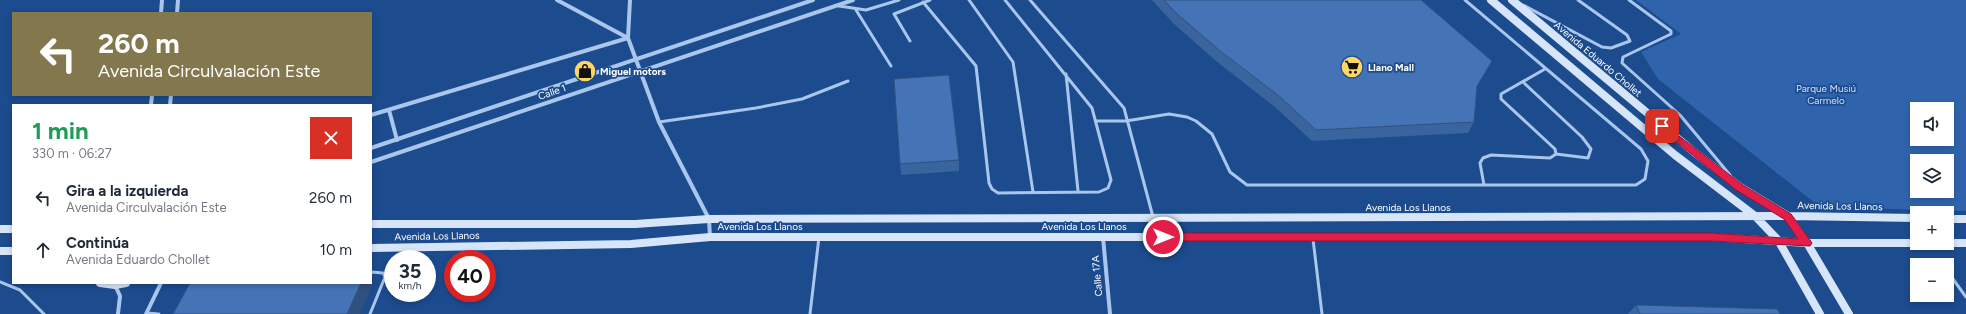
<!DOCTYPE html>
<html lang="es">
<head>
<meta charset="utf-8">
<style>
  body { margin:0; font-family:Figtree,sans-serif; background:#f6f6f7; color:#1f2937; height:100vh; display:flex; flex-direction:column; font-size:15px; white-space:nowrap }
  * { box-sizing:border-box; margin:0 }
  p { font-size:13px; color:#747a83 }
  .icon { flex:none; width:22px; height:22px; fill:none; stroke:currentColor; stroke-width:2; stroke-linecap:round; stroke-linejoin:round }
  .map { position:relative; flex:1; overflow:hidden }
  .details { position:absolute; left:12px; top:104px; width:360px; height:180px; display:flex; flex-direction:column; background:#fff; border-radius:0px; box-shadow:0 2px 6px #0003 }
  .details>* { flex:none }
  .top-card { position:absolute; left:12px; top:12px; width:360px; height:84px; border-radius:0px; box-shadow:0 2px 6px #0003; background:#83774d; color:#fff; overflow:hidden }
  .tools { position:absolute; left:1910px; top:102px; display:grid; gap:8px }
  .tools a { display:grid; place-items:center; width:44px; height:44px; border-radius:0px; background:#fff; box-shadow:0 2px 6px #0003; font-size:20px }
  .speed { position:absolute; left:384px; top:250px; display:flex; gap:8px; font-size:20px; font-weight:700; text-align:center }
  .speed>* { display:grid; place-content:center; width:52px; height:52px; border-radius:50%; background:#fff; box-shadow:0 2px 6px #0003; line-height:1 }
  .speed small { font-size:10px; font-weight:400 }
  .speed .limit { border:6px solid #d22; background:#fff; color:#111 }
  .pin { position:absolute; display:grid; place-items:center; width:34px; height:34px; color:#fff; margin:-17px; border-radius:8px; box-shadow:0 2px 6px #0006 }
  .me { position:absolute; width:44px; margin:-22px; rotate:90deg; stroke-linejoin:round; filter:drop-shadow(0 0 3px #0008) }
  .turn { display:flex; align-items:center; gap:14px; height:84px; padding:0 20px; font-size:18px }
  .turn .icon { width:52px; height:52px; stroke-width:2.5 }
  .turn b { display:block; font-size:28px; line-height:34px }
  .round { display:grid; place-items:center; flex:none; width:42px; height:42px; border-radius:0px; background:#f6f6f7 }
  .summary { display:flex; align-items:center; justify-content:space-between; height:68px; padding:0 20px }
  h1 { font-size:24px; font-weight:700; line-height:30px; color:#1e9e55 }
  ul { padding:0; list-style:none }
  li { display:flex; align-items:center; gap:12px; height:52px; padding:0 20px }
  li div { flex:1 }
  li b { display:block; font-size:15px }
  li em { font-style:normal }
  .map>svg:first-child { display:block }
  .green { fill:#2f64ac; fill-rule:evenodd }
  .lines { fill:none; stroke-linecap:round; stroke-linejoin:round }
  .lane { stroke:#a9c6ed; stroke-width:3 }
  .street { stroke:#a9c6ed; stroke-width:4 }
  .secondary { stroke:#d6e5fa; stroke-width:8 }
  .wall { fill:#3a649d }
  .shaded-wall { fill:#30517f }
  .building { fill:#4474b6; stroke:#30517f }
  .route { fill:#e11d48; stroke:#92132f }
  .labels { text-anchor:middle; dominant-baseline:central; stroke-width:3.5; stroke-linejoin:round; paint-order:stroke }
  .street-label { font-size:10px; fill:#fff; stroke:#1c4b8e }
  .poi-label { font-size:10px; font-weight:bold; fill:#fff; stroke:#1c4b8e; text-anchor:start }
  .park-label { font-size:10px; fill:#cfe1fa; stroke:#1c4b8e }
</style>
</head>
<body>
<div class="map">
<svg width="1966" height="314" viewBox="0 0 1966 314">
  <rect width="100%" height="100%" fill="#1c4b8e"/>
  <path class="green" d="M 1636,0 L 1966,0 L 1966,211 L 1820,207 L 1658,79 L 1641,52 L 1681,34 ZM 1917,109 L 1947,109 L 1947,139 L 1917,139 ZM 1917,161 L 1947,161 L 1947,191 L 1917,191 Z"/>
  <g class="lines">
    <path class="lane" d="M 969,0 L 1013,62 L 1033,192
      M 1030,0 L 1124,108 L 1153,217
      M 1629,0 L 1671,31 L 1671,34 L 1623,57 L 1622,63 L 1680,115 L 1730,175
      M 923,2 L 976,66 L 989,183 L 992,189 L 998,193 L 1099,192 L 1108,188 L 1111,180 L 1092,108 L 1005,0
      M 1523,5 L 1602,47 L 1611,48 L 1630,41 L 1627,35 L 1578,0
      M 839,6 L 866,10 L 899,0
      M 856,10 L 891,66
      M 910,41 L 894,14 L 930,0
      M 1066,74 L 1078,191
      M 1523,82 L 1582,137 L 1591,149 L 1588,158 L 1556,154
      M 1096,121 L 1126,121 L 1169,114 L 1187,117 L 1196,121 L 1212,134 L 1230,172 L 1247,185 L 1636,185 L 1645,179 L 1648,161 L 1641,149 L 1465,0
      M 659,122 L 756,108 L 802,99 L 848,81
      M 1484,185 L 1480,163 L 1483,158 L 1491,155 L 1550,158 L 1556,154 L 1555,149 L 1501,99 L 1501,94 L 1545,69
      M 1313,239 L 1322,314
      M 1948,272 L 1966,297
      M 0,282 L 20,290 L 44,314
      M 147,313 L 159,314
      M 370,314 L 385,277 L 383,273 L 371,272
      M 810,314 L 819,237"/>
    <path class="street" d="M 557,0 L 628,38
      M 630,0 L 628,38 L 659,122 L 709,219 L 710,237
      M 161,13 L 162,0
      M 177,13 L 178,0
      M 151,105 L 152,95
      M 170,105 L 171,95
      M 389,110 L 397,140
      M 371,115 L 628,38
      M 371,148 L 813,0
      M 371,162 L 853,0
      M 1103,237 L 1110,314
      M 115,285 L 120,296 L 118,314
      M 146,314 L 161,283"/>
    <path class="secondary" d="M 1491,0 L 1675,155 L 1755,216 L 1778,240 L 1820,314
      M 1512,0 L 1694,152 L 1740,187 L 1788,216 L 1807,243 L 1849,314
      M 1947,219 L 1966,219
      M 371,224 L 635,224 L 709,219 L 1788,216 L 1917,218
      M 0,229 L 13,229
      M 371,248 L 631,244 L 710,237 L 1711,237 L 1807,243 L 1966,243
      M 0,251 L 13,251
      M 100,283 L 115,285 L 126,283"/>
  </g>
  <path class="wall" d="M 1152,0 L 1421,0 L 1486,72 L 1476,88 L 1474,122 L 1468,133 L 1312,141 L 1275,107 L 1216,61 L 1173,23 Z
    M 894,79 L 959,160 L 959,171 L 901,175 Z
    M 1636,305 L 1780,314 L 1628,314 Z"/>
  <path class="shaded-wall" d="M 1492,61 L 1486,72 L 1471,97 L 1477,86 Z
    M 371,282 L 373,284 L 360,314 L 347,314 L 361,283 L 371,283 Z"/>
  <path class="building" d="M 1164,0 L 1421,0 L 1492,61 L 1477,86 L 1474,122 L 1316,130 L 1279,96 L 1219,50 L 1175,12 Z
    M 949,75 L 959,160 L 900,164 L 894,79 Z
    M 190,283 L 361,283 L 347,314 L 173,314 Z
    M 1636,305 L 1777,309 L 1780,314 L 1640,314 Z"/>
  <path class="route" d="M 1662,123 L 1743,185 L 1791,214 L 1810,240 L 1812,243 L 1810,246 L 1711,241 L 1163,241 L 1158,237 L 1163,233 L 1711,233 L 1798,239 L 1784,219 L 1736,190 L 1659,128 L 1658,126 Z"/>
  <defs>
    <g id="supermarket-disc" transform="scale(1.15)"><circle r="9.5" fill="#fed667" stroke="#1c4b8e"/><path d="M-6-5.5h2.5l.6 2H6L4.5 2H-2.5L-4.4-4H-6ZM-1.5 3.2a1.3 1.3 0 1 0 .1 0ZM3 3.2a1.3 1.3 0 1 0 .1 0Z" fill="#111"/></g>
    <g id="shop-disc" transform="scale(1.15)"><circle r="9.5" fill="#fed667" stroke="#1c4b8e"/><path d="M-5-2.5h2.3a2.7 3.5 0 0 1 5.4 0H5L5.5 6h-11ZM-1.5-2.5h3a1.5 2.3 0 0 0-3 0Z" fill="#111"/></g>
  </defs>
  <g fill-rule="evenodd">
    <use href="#supermarket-disc" x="1352" y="67"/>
    <use href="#shop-disc" x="585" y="71"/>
  </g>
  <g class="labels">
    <g class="street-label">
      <text transform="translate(1598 59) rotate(40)">Avenida Eduardo Chollet</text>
      <text transform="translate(552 92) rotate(-19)">Calle 1</text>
      <text transform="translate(1840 206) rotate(1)">Avenida Los Llanos</text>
      <text x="1408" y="207">Avenida Los Llanos</text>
      <text x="760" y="226">Avenida Los Llanos</text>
      <text x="1084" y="226">Avenida Los Llanos</text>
      <text transform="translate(437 236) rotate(-1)">Avenida Los Llanos</text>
      <text transform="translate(1097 276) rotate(-95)">Calle 17A</text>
    </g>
    <g class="poi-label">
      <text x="1368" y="67">Llano Mall</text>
      <text x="600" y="71">Miguel motors</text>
    </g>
    <g class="park-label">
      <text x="1826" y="88">Parque Musiú<tspan x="1826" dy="12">Carmelo</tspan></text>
    </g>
  </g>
</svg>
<div class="tools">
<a><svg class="icon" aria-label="sound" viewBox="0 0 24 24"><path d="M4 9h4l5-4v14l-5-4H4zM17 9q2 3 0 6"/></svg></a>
<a><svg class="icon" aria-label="layers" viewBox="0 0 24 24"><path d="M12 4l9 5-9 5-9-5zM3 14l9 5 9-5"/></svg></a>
<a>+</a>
<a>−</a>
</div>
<div class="speed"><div>35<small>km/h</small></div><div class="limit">40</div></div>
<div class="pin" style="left:1662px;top:126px;background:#d93025"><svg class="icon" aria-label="arrive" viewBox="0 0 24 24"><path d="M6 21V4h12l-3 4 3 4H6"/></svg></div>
<svg class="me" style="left:1163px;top:237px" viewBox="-20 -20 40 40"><circle r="17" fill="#e11d48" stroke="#fff" stroke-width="3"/><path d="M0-11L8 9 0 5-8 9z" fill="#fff"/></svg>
<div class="top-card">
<div class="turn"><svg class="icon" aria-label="left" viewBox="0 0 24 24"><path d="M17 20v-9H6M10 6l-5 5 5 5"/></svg><div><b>260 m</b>Avenida Circulvalación Este</div></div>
</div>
<section class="details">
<div class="summary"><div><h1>1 min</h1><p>330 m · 06:27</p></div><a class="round" style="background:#d93025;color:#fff"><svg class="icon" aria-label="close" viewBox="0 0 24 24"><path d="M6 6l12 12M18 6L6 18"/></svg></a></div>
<ul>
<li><svg class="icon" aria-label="left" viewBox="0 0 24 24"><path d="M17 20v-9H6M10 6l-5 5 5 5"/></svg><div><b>Gira a la izquierda</b><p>Avenida Circulvalación Este</p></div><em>260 m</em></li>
<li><svg class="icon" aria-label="ahead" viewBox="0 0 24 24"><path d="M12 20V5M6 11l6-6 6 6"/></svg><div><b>Continúa</b><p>Avenida Eduardo Chollet</p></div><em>10 m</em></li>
</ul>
</section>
</div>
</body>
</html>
